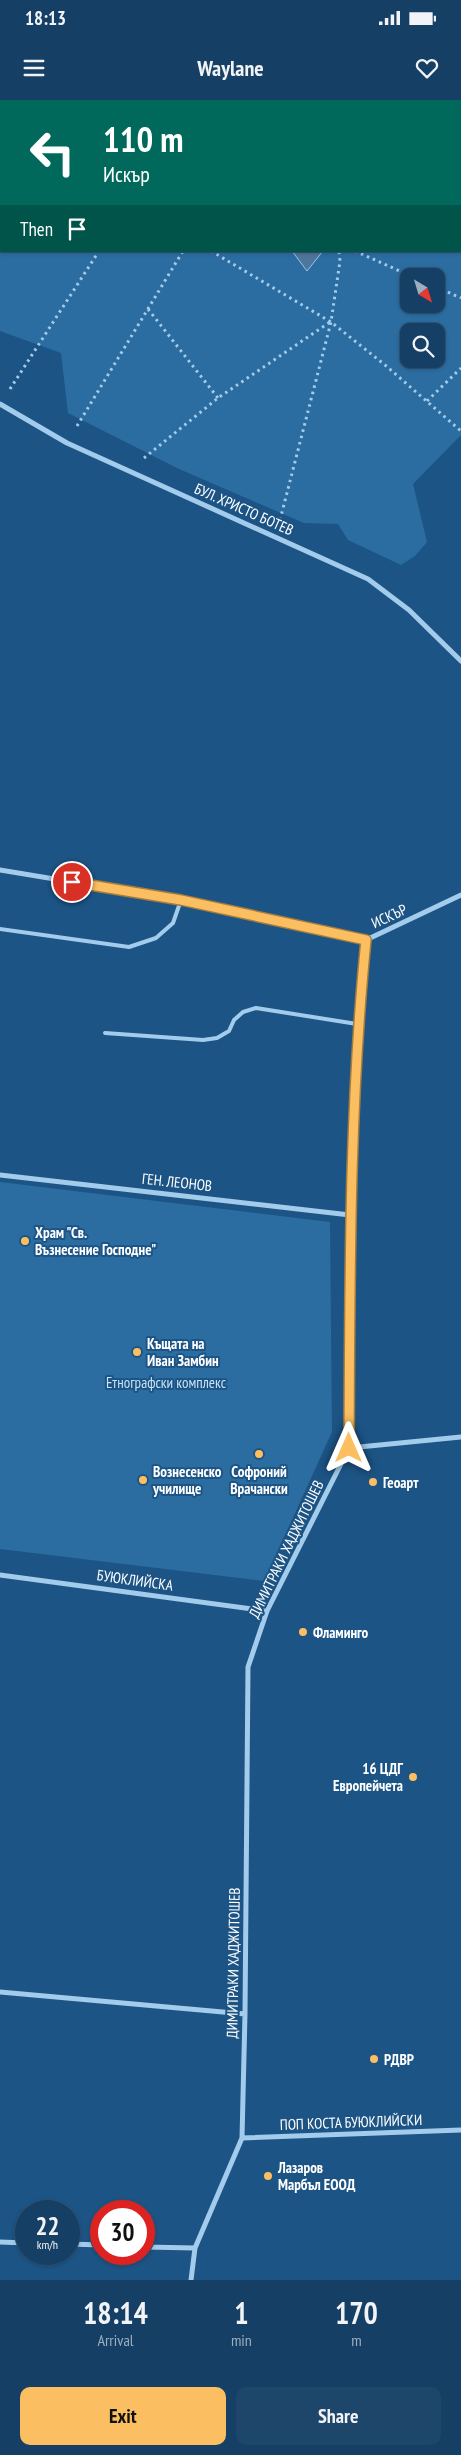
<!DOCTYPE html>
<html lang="en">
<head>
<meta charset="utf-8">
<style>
  body { margin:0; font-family:"PT Sans Narrow",sans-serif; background:#1e466a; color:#f1f3f6; height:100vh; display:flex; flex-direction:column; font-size:19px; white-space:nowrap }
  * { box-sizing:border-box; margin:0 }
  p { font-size:16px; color:#9dafbf }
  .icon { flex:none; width:28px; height:28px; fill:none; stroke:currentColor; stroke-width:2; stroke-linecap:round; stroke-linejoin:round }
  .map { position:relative; height:2180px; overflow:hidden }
  .drawer { display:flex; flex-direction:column; background:#153f64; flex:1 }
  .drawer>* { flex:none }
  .top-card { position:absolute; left:0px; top:0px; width:461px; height:152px; box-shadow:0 1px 4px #0004,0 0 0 1px #345878; background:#00695c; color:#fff; overflow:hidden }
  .needle { width:32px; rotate:142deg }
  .controls { position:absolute; left:400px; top:168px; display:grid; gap:10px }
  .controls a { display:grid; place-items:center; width:45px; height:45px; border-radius:10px; background:#153f64; box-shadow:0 1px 4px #0004,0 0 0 1px #345878; font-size:25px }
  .speed { position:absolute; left:15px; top:2100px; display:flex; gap:10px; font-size:25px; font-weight:700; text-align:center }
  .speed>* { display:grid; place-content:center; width:65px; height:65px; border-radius:50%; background:#153f64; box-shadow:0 1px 4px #0004,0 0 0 1px #345878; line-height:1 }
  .speed small { font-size:12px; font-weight:400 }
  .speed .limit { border:8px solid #d22; background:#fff; color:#111 }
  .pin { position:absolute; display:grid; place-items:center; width:42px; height:42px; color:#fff; margin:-21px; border:2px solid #fff; border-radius:50%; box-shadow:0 1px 5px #0007 }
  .me { position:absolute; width:55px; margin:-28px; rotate:0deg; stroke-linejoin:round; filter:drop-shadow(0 0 4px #0008) }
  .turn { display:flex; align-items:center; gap:18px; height:105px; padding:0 20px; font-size:22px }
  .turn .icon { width:65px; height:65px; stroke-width:2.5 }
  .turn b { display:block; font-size:35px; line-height:42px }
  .then { display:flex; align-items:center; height:48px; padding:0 20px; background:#0003; gap:10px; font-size:19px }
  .eta { display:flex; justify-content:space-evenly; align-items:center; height:85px; text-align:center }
  .eta b { font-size:30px; font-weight:800; line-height:35px }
  .action { display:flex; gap:10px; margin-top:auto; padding:10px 20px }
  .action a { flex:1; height:58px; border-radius:10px; background:#fbbe60; color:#111; font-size:20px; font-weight:800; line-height:58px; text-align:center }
  .action a+a { background:#1e466a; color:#f1f3f6 }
  .status { display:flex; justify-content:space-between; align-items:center; height:35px; padding:0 25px; background:#153f64; direction:ltr }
  .status svg { height:14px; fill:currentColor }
  header { display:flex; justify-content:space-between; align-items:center; height:65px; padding:0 20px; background:#153f64; font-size:22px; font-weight:800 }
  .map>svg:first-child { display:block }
  .green { fill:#2b6da1; fill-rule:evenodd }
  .water { fill:#4e769a; stroke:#96c7ed }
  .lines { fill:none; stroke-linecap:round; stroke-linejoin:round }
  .path { stroke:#a3cbeb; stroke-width:3; stroke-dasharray:2.5 4; stroke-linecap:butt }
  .lane { stroke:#a3cbeb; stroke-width:4 }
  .street { stroke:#a3cbeb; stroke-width:5 }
  .route-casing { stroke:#a37c3e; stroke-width:12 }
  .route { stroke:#fbbe60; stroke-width:9 }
  .poi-dot { fill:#fbbe60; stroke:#1c5485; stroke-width:2 }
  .labels { text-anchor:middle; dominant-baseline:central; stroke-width:4; stroke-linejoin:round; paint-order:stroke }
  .street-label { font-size:15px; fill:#fff; stroke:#1c5485 }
  .poi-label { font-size:15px; font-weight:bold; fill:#fff; stroke:#1c5485; text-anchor:start }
  .park-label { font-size:15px; fill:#c7e3f8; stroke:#1c5485 }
</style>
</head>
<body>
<div class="status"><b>18:13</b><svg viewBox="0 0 49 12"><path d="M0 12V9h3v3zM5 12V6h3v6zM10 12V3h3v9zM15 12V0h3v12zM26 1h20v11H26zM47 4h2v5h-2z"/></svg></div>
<header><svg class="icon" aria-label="menu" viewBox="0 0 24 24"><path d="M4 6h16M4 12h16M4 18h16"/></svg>Waylane<svg class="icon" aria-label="heart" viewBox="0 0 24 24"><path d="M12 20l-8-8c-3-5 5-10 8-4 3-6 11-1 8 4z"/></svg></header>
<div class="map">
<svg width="461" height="2180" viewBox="0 0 461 2180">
  <rect width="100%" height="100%" fill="#1c5485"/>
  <path class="green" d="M 0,0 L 461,0 L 461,335 L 413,384 L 427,442 L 415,456 L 401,465 L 348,440 L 338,424 L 304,423 L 179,369 L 68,313 L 61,253 L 0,231 ZM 1,1 L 460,1 L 460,151 L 1,151 ZM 409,176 L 436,176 L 436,204 L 409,204 ZM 409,231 L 436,231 L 436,259 L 409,259 Z
    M 0,1082 L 330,1122 L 332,1332 L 264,1481 L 0,1449 Z"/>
  <path class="water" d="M 292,151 L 323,151 L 307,171 Z"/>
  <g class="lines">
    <path class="path" d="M 65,0 L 67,1
      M 385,0 L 386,1
      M 393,0 L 395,1
      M 134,1 L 135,0
      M 341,1 L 343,0
      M 377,1 L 378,0
      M 460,36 L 461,37
      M 460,89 L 461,90
      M 211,151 L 331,222 L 385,265 L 461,331
      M 355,151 L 411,176
      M 436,187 L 461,198
      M 148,209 L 218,298
      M 10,289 L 99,151
      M 427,301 L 461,268
      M 77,326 L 183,151
      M 144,358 L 218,298 L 330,222
      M 280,420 L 331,222 L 340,161 L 339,151"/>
    <path class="lane" d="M 0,829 L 129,847 L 156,838 L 173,823 L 181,800
      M 105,933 L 203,940 L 217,938 L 229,931 L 234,920 L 243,912 L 256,908 L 357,924"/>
    <path class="street" d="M 0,304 L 67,343 L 368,479 L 409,510 L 461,561
      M 0,770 L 181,800 L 366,840 L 461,795
      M 0,1075 L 350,1115
      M 349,1348 L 461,1337
      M 0,1475 L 267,1511
      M 0,1892 L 245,1914
      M 242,2038 L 461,2030
      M 0,2142 L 26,2143
      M 69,2144 L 101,2145
      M 144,2147 L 195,2148
      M 191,2180 L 195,2148 L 242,2038 L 245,1914 L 248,1567 L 267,1511 L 349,1348 L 350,1115 L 357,924 L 366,840"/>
  </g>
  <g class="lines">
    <g class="route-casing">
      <path id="route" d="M 72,782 L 181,800 L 366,840 C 349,1009 350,1179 349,1348"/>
    </g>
    <use href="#route" class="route"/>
  </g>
  <g class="poi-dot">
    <circle cx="25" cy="1141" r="5"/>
    <circle cx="137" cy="1252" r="5"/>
    <circle cx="259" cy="1354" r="5"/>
    <circle cx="143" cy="1380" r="5"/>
    <circle cx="373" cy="1382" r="5"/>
    <circle cx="303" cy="1532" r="5"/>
    <circle cx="413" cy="1677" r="5"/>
    <circle cx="374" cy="1959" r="5"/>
    <circle cx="268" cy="2076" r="5"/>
  </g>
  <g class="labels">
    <g class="street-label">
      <text transform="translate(244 409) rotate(24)">БУЛ. ХРИСТО БОТЕВ</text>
      <text transform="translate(389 816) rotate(-25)">ИСКЪР</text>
      <text transform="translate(177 1082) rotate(6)">ГЕН. ЛЕОНОВ</text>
      <text transform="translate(286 1449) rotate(-64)">ДИМИТРАКИ ХАДЖИТОШЕВ</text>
      <text transform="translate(135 1480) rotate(8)">БУЮКЛИЙСКА</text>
      <text transform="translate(233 1863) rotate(-89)">ДИМИТРАКИ ХАДЖИТОШЕВ</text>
      <text transform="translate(351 2022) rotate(-2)">ПОП КОСТА БУЮКЛИЙСКИ</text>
    </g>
    <g class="poi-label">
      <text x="35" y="1132">Храм "Св.<tspan x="35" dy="17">Възнесение Господне"</tspan></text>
      <text x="147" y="1243">Къщата на<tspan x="147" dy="17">Иван Замбин</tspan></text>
      <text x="153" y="1371">Вознесенско<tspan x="153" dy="17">училище</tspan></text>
      <text x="259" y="1371" text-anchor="middle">Софроний<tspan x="259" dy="17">Врачански</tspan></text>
      <text x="383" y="1382">Геоарт</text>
      <text x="313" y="1532">Фламинго</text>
      <text x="403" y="1668" text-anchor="end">16 ЦДГ<tspan x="403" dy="17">Европейчета</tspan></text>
      <text x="384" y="1959">РДВР</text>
      <text x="278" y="2067">Лазаров<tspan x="278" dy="17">Марбъл ЕООД</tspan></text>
    </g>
    <g class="park-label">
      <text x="166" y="1282">Етнографски комплекс</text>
    </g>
  </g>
</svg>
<div class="controls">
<a><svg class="needle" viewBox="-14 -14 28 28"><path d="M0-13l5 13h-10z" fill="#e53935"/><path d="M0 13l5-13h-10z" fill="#9dafbf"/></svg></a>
<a><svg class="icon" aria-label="search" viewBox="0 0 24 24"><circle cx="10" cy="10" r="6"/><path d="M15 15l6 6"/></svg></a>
</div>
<div class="speed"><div>22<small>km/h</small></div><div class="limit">30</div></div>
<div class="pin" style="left:72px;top:782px;background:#d93025"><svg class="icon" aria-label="arrive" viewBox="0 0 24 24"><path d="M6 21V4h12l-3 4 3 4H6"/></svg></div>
<svg class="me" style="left:349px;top:1348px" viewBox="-20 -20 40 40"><path d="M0-17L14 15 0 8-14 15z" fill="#fbbe60" stroke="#fff" stroke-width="4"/></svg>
<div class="top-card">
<div class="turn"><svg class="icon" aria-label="left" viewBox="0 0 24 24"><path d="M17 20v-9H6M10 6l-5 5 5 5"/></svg><div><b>110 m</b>Искър</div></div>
<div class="then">Then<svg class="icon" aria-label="arrive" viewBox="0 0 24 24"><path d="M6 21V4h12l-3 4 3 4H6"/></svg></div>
</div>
</div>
<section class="drawer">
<div class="eta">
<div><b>18:14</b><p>Arrival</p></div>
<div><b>1</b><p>min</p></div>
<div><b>170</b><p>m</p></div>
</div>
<div class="action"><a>Exit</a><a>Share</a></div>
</section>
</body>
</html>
